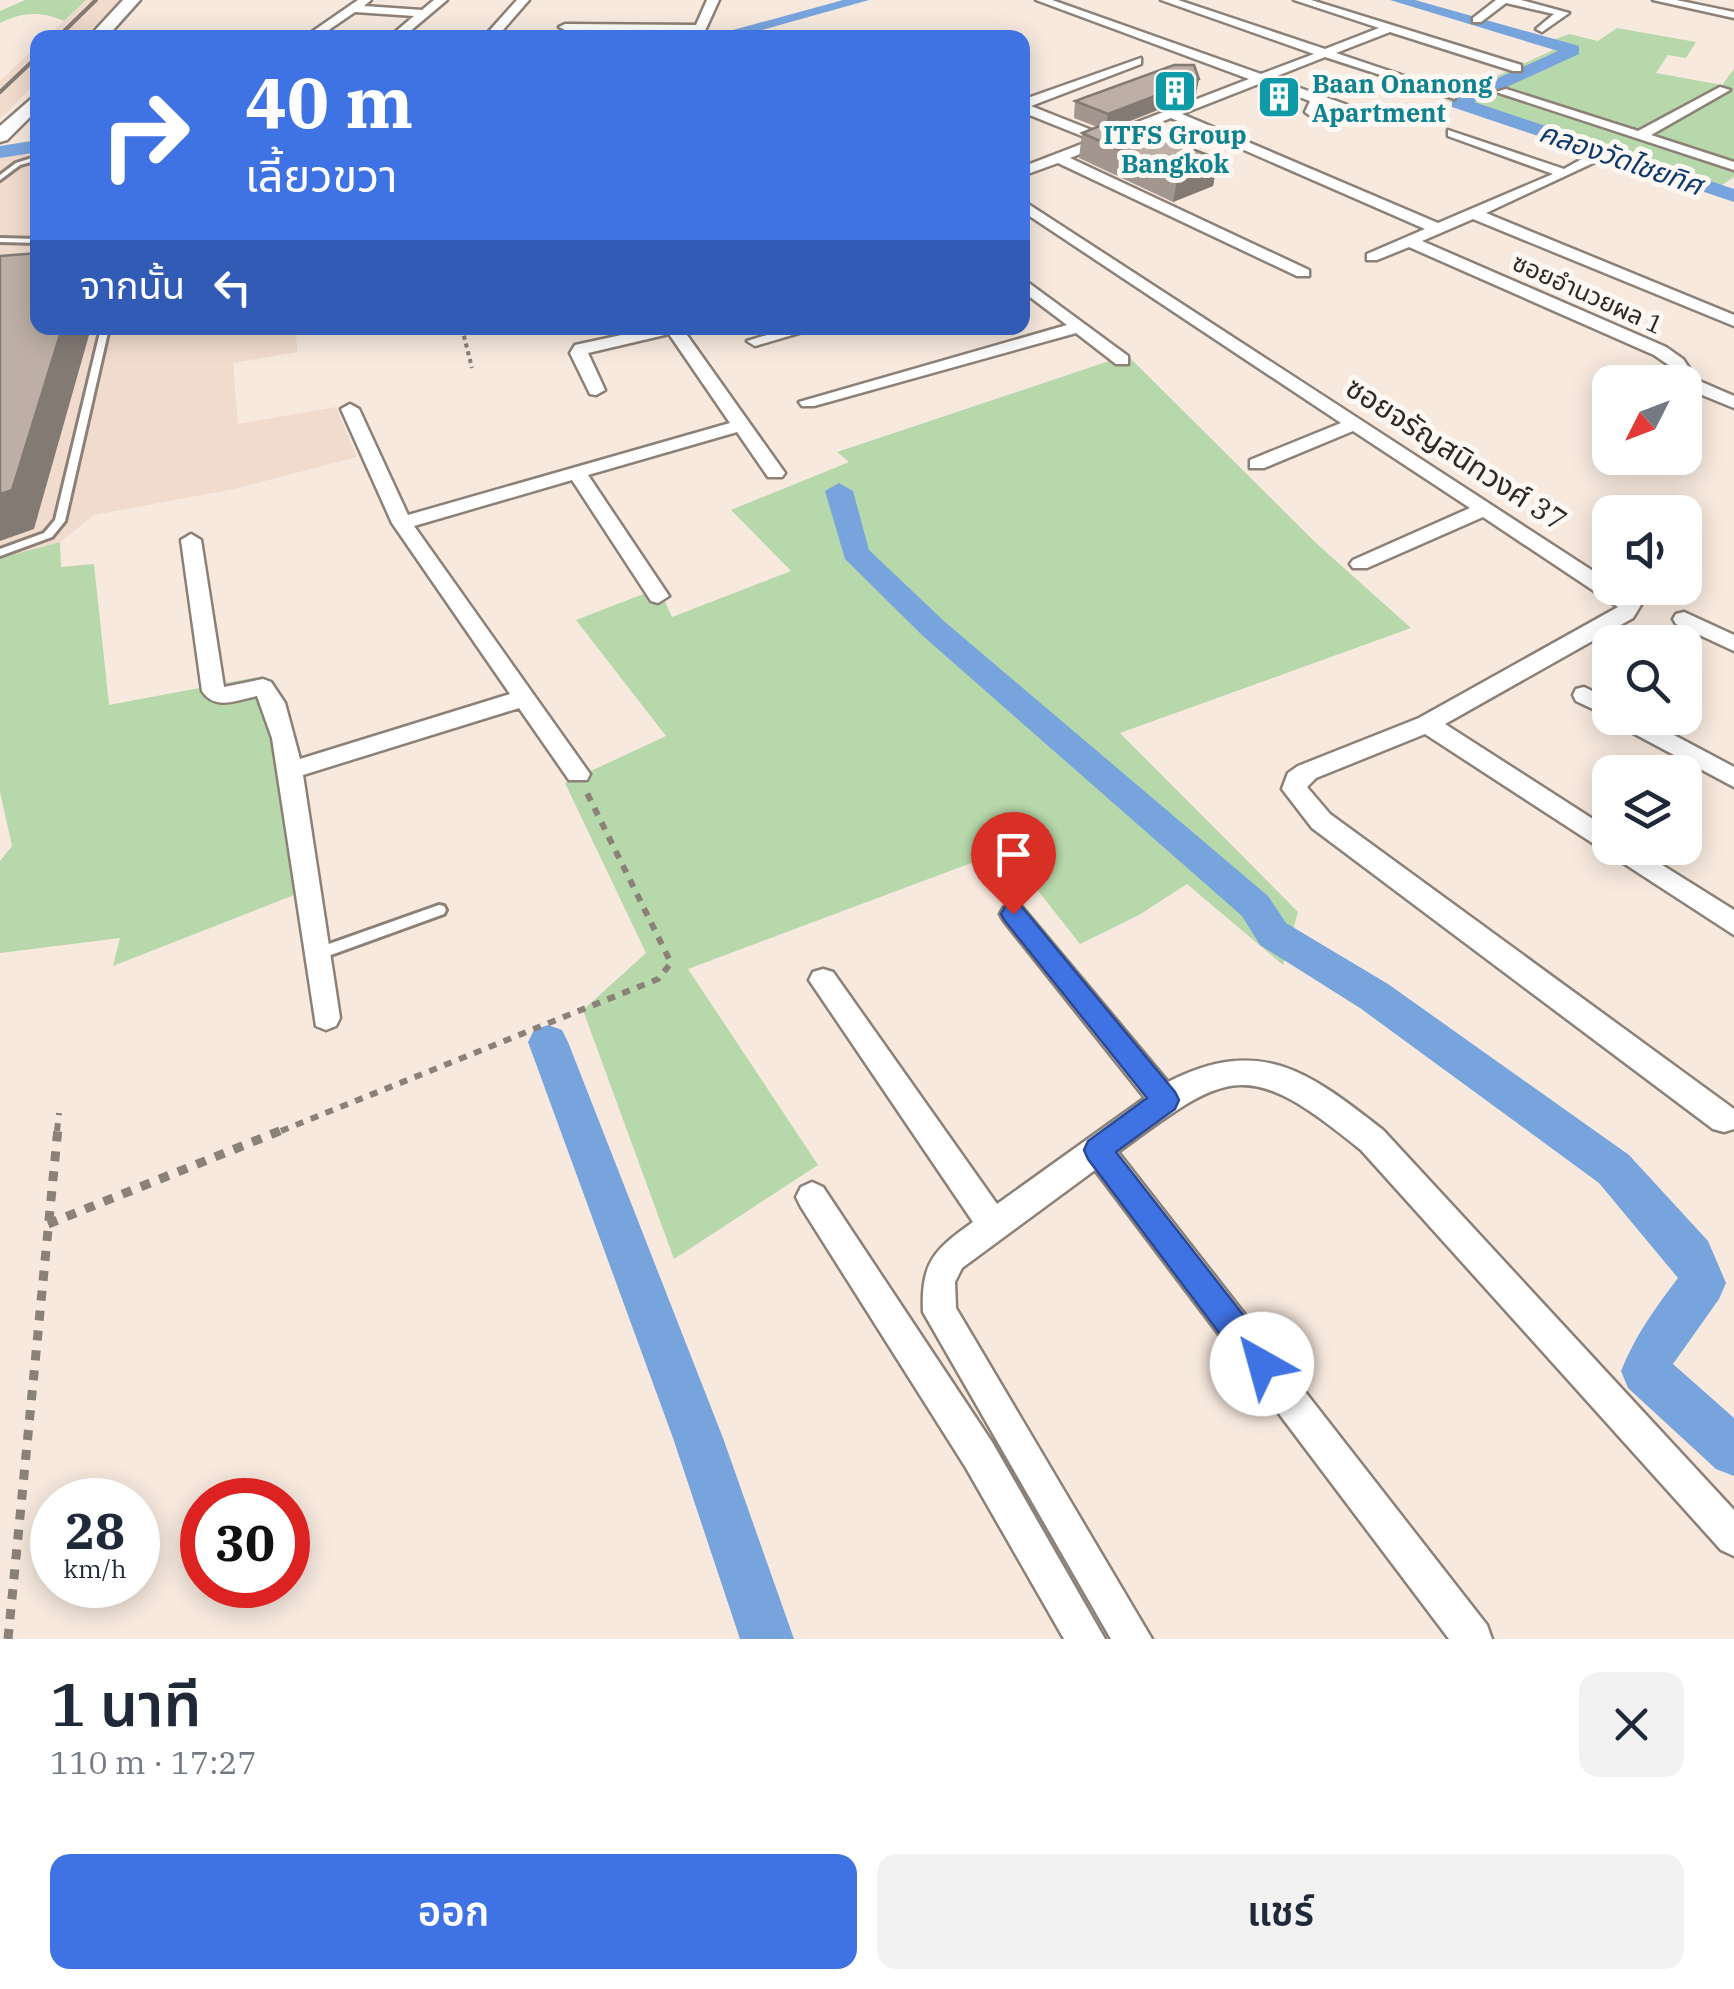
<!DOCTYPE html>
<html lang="th">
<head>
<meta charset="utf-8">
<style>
  body { margin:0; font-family:"IBM Plex Serif","Noto Sans Thai",serif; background:#f2f2f3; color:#1f2937; height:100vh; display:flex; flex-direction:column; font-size:38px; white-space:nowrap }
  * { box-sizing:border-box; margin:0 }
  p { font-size:32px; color:#747a83 }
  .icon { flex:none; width:55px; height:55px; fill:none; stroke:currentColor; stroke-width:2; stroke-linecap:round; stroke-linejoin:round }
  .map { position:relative; height:1639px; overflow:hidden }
  .sheet { display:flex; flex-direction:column; background:#fff; flex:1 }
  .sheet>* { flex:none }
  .banner { position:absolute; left:30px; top:30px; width:1000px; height:305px; border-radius:20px; box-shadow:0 5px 25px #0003; background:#3f72e3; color:#fff; overflow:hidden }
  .needle { width:65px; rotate:228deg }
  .fabs { position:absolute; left:1592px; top:365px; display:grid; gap:20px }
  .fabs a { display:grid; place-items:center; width:110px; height:110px; border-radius:20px; background:#fff; box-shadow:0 5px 25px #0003; font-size:50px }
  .speed { position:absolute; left:30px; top:1478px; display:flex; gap:20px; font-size:50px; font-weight:700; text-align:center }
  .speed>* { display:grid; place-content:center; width:130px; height:130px; border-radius:50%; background:#fff; box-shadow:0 5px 25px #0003; line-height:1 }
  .speed small { font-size:25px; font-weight:400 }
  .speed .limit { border:15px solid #d22; background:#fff; color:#111 }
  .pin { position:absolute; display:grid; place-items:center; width:85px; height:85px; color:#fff; margin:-102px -42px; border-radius:50% 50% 50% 0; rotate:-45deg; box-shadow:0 0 10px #0007 }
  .pin .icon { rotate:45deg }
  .me { position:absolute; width:110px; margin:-55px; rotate:322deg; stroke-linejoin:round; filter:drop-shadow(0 0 8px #0008) }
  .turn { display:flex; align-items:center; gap:35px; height:210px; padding:0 50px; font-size:45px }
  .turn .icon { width:130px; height:130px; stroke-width:2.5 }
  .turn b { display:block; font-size:70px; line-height:85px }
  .then { display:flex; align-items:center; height:95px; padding:0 50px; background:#0003; gap:20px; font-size:38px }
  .round { display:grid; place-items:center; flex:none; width:105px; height:105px; border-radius:20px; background:#f2f2f3 }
  .head { display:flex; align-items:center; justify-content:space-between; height:170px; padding:0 50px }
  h1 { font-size:60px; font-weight:600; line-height:75px }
  .action { display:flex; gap:20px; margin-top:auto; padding:20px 50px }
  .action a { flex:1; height:115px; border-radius:20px; background:#3f72e3; color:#fff; font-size:40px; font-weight:600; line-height:115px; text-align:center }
  .action a+a { background:#f2f2f3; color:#1f2937 }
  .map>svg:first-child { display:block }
  .built { fill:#f0dbcd }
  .green { fill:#b7d8ab }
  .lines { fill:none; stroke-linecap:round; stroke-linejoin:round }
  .canal { fill:#78a4dd; fill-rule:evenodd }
  .lane-casing { stroke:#8c8077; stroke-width:6 }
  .street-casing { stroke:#8c8077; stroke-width:5 }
  .secondary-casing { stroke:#8c8077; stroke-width:5 }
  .path-far2 { stroke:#8a8179; stroke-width:4; stroke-dasharray:4 4; stroke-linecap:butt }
  .path-far1 { stroke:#8a8179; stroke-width:6; stroke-dasharray:8 8; stroke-linecap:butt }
  .path { stroke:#8a8179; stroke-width:9; stroke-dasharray:10 10; stroke-linecap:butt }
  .lane { fill:#fff; fill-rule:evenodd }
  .street { fill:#fff; fill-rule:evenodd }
  .secondary { fill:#fff; fill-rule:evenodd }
  .rail { stroke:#847b74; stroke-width:4 }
  .wall { fill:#a3968e }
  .shaded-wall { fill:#847a74 }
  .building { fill:#bdafa5; stroke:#847a74; stroke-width:2.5 }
  .route { fill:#3f72e3; stroke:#294a94; stroke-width:2.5 }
  .labels { text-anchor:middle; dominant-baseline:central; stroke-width:10; stroke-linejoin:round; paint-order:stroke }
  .far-culture-label { font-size:25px; font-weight:bold; fill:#0d838f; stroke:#fdf8f4; text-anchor:start }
  .far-street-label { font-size:25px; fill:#2f2925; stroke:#fdf8f4 }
  .far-water-label { font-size:28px; font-style:italic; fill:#0d396d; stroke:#fdf8f4 }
  .street-label { font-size:30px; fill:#2f2925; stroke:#fdf8f4 }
</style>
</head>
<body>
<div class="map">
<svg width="1734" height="1639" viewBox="0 0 1734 1639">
  <rect width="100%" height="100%" fill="#f7e9de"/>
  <path class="built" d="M 86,0 L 121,0 L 83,37 L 46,38 Z
    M 37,46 L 37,82 L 0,119 L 0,81 Z
    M 37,150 L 38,328 L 296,328 L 297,352 L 233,363 L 238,424 L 336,407 L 357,457 L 234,489 L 94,515 L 60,542 L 0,558 L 0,157 Z"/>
  <path class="green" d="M 25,0 L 86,0 L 64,21 C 41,11 23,12 0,23 L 0,11 Z
    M 1617,28 L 1696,42 L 1686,58 L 1668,55 L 1656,73 L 1722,85 L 1734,69 L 1734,177 L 1719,187 L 1445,100 L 1564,45 L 1553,40 L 1569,34 L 1598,41 Z
    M 1127,355 L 1316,543 L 1411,628 L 1120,733 L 1298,912 L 1283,965 L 1187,884 L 1139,915 L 1080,944 L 1006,850 L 688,969 L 818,1165 L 674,1259 L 583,1010 L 646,953 L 565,783 L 666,736 L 576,620 L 659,588 L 672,617 L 791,571 L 731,510 L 849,462 L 837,452 Z
    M 60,542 L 61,567 L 94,564 L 109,705 L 263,676 L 294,895 L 113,966 L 120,938 L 0,953 L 0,861 L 12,846 L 0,792 L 0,558 Z"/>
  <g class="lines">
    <path class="canal" d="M 843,0 L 869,0 L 733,38 L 704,38 Z
      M 1390,0 L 1415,0 L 1579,46 L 1579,54 L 1474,102 L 1734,189 L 1734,202 L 1452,107 L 1452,99 L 1558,51 Z
      M 38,140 L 38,152 L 0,158 L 0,146 Z
      M 839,483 L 853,491 L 869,550 L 945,622 L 1268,896 L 1286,923 L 1388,984 L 1629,1155 L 1708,1241 L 1726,1283 L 1719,1299 L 1673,1364 L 1734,1418 L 1734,1476 L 1716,1469 L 1628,1388 L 1621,1371 C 1635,1336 1655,1308 1678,1278 L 1599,1183 L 1360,1008 L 1260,945 L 1242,916 L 923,636 L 845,559 L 825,491 Z
      M 548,1025 L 562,1030 L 568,1042 L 723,1438 L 794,1639 L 740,1639 L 673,1438 L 528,1042 L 534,1030 Z"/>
    <g class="lane-casing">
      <path id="lane" d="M 38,156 L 38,160 L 20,165 L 0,180 L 0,175 L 16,163 Z
        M 0,238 L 38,239 L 38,243 L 0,242 Z
        M 101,328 L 109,328 L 65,521 L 52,537 L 0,556 L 0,549 L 44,533 L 55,520 Z
        M 439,905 L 444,906 L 446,910 L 444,914 L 317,960 L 312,958 L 310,954 L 312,950 Z"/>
    </g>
    <g class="street-casing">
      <path id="street" d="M 358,0 L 371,0 L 364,6 L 422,10 L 434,0 L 447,0 L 402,38 L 388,38 L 414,16 L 355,12 L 317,38 L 303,38 Z
        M 517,0 L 529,0 L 496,38 L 483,38 Z
        M 707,0 L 719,0 L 704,33 L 706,38 L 694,38 L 692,32 L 565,30 L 559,27 L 565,24 L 696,25 Z
        M 1036,0 L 1052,0 L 1261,74 L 1314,54 L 1161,0 L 1178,0 L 1325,49 L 1379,28 L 1294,0 L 1311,0 L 1521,65 L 1521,71 L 1513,71 L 1390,32 L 1336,53 L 1455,93 L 1455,99 L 1325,57 L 1272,78 L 1367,112 L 1367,118 L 1321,105 L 1318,111 L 1333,121 L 1321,124 L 1305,112 L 1310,101 L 1261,83 L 1182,114 L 1438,223 L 1553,174 L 1448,136 L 1448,130 L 1564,169 L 1596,151 L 1606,151 L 1606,157 L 1486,213 L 1734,315 L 1734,326 L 1473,219 L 1422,241 L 1666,347 L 1683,359 L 1697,380 L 1734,396 L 1734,408 L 1685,388 L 1685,382 L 1680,382 L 1670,366 L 1654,355 L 1409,247 L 1377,260 L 1367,260 L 1367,254 L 1425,229 L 1171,118 L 1070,158 L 1309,270 L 1309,276 L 1297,276 L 1058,163 L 1022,176 L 1022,167 L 1092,140 L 1022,112 L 1022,100 L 1141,58 L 1141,64 L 1031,106 L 1104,135 L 1249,79 Z
        M 1496,0 L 1521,0 L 1569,13 L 1542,32 L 1536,29 L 1554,14 L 1506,3 L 1481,22 L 1473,22 L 1473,18 Z
        M 1653,0 L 1676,0 L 1734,12 L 1734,18 Z
        M 1720,87 L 1730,90 L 1651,135 L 1734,162 L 1734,170 L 1496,92 L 1506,89 L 1638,131 Z
        M 1022,200 L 1610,582 L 1610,588 C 1621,588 1634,595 1641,605 L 1633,618 L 1445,724 L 1610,830 L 1610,848 L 1635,848 L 1734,910 L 1734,935 L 1425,734 L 1316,778 L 1307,787 L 1330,814 L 1734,1109 L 1734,1129 L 1724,1132 L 1713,1129 L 1312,828 L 1282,789 L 1288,773 L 1298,766 L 1419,718 L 1618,607 L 1483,517 L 1367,568 L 1353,568 L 1350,564 L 1353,560 L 1470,508 L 1353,431 L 1264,468 L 1250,468 L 1250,460 L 1341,423 L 1022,211 Z
        M 1022,278 L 1128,356 L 1128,364 L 1116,364 L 1076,333 L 814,406 L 802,406 L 799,402 L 1067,325 L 1022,291 Z
        M 654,328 L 682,328 L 785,473 L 782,477 L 768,477 L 737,432 L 588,475 L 669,596 L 658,603 L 651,601 L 572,480 L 414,526 L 590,774 L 587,780 L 569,780 L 519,708 L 303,775 L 340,1018 L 336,1026 L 326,1030 L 316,1026 L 272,738 L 257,696 C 237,700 215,711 202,691 L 181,540 L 191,534 L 201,540 L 224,687 L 263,679 L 271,682 L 285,703 L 300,759 L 510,694 L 392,523 L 341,409 L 350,404 L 359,409 L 408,515 L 730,423 L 669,334 L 588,353 L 605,390 L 596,395 L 590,394 L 570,353 L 575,345 Z
        M 790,328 L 816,328 L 755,346 L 747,341 Z
        M 1684,612 L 1734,635 L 1734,651 L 1676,624 L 1673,619 L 1676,614 Z
        M 1584,687 L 1610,700 L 1612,718 L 1576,701 L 1573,695 L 1576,689 Z
        M 1612,718 L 1642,718 L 1734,767 L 1734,787 L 1616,724 Z
        M 1013,903 L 1022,907 L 1168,1082 C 1261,1035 1309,1072 1383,1130 L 1734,1510 L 1734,1556 L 1721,1550 L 1361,1150 C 1247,1057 1230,1069 1118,1152 L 1487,1625 L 1492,1639 L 1449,1639 L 1095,1170 L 962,1268 L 955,1282 L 956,1308 L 1152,1639 L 1111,1639 L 923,1312 C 921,1262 934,1250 973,1222 L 809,980 L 813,972 L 823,969 L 833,972 L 997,1204 L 1145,1098 L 1004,921 L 1000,914 L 1004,907 Z
        M 812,1182 L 823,1187 L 992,1442 L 1105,1639 L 1064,1639 L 966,1468 L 801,1207 L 796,1197 L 801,1187 Z"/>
    </g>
    <g class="secondary-casing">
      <path id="secondary" d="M 123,0 L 140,0 L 106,38 L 88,38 Z
        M 38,93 L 38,109 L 7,140 L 0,142 L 0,126 Z"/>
    </g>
    <path class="path-far2" d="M 462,328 L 472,368"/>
    <path class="path-far1" d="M 57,1131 L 59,1113
      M 281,1131 L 658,979 L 671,963 L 587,793"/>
    <path class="path" d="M 48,1224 L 287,1128
      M 8,1639 L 58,1128"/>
    <use href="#lane" class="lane"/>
    <use href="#street" class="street"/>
    <use href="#secondary" class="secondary"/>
    <path class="rail" d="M 57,38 L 96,0
      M 0,92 L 38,56"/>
  </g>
  <path class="wall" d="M 1196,95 L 1126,123 L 1218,159 L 1213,186 L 1173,202 L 1079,158 L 1082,133 L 1097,127 L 1074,118 L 1075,101 Z"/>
  <path class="shaded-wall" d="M 1199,79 L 1196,95 L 1105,130 L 1108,114 Z
    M 1218,159 L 1213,186 L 1173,202 L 1178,176 Z
    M 62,328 L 91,328 L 34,529 L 0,541 L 0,494 Z"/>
  <path class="building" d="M 1174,65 L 1194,65 L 1199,79 L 1108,114 L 1075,101 Z
    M 1117,119 L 1218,159 L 1178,176 L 1082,133 Z
    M 38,253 L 38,328 L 62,328 L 12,490 L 0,494 L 0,256 Z"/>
  <path class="route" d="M 1013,904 L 1022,907 L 1175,1092 L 1179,1100 L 1175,1109 L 1116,1152 L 1273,1353 L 1278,1364 L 1273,1375 L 1262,1379 L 1251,1375 L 1088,1159 L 1084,1150 L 1088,1141 L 1147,1098 L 1005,921 L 1001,914 L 1005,907 Z"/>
  <defs>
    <g id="building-square" transform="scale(2.25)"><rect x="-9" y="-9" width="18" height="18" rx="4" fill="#0f9aa8" stroke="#fdf8f4"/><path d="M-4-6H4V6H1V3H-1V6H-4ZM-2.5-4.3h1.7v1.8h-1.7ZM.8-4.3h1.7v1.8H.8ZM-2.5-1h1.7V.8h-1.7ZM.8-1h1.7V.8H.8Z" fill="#fff"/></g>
  </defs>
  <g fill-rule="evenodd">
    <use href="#building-square" x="1175" y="91"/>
    <use href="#building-square" x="1279" y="97"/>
  </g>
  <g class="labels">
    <g class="far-culture-label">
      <text x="1312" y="83">Baan Onanong<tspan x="1312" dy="29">Apartment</tspan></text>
      <text x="1175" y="134" text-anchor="middle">ITFS Group<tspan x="1175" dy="29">Bangkok</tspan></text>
    </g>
    <g class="far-street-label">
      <text transform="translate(1588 293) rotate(24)">ซอยอำนวยผล 1</text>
    </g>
    <g class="far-water-label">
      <text transform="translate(1621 158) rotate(19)">คลองวัดไชยทิศ</text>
    </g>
    <g class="street-label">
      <text transform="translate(1457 453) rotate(33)">ซอยจรัญสนิทวงศ์ 37</text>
    </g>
  </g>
</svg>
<div class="fabs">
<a><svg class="needle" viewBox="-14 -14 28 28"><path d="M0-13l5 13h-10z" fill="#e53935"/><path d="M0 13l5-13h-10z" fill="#747a83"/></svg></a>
<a><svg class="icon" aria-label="sound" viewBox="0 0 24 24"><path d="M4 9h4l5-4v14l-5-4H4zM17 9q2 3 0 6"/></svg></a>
<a><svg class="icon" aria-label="search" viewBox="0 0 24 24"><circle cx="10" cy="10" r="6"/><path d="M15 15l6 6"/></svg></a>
<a><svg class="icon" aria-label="layers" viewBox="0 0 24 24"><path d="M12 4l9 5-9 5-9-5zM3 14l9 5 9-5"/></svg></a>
</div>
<div class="speed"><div>28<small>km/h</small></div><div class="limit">30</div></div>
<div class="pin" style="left:1013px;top:914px;background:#d93025"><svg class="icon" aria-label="arrive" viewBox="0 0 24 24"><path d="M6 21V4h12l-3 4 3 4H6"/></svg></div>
<svg class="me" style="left:1262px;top:1364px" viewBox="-20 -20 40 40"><circle r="19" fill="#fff"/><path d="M0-13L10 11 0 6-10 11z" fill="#3f72e3"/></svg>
<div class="banner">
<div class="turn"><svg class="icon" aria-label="right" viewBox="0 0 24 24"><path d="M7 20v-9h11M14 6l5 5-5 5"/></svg><div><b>40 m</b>เลี้ยวขวา</div></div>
<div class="then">จากนั้น<svg class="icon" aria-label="left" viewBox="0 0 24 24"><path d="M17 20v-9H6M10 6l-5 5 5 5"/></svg></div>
</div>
</div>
<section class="sheet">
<div class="head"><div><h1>1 นาที</h1><p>110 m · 17:27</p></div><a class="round"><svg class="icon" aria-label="close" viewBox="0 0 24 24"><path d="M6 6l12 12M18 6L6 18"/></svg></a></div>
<div class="action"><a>ออก</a><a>แชร์</a></div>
</section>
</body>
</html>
